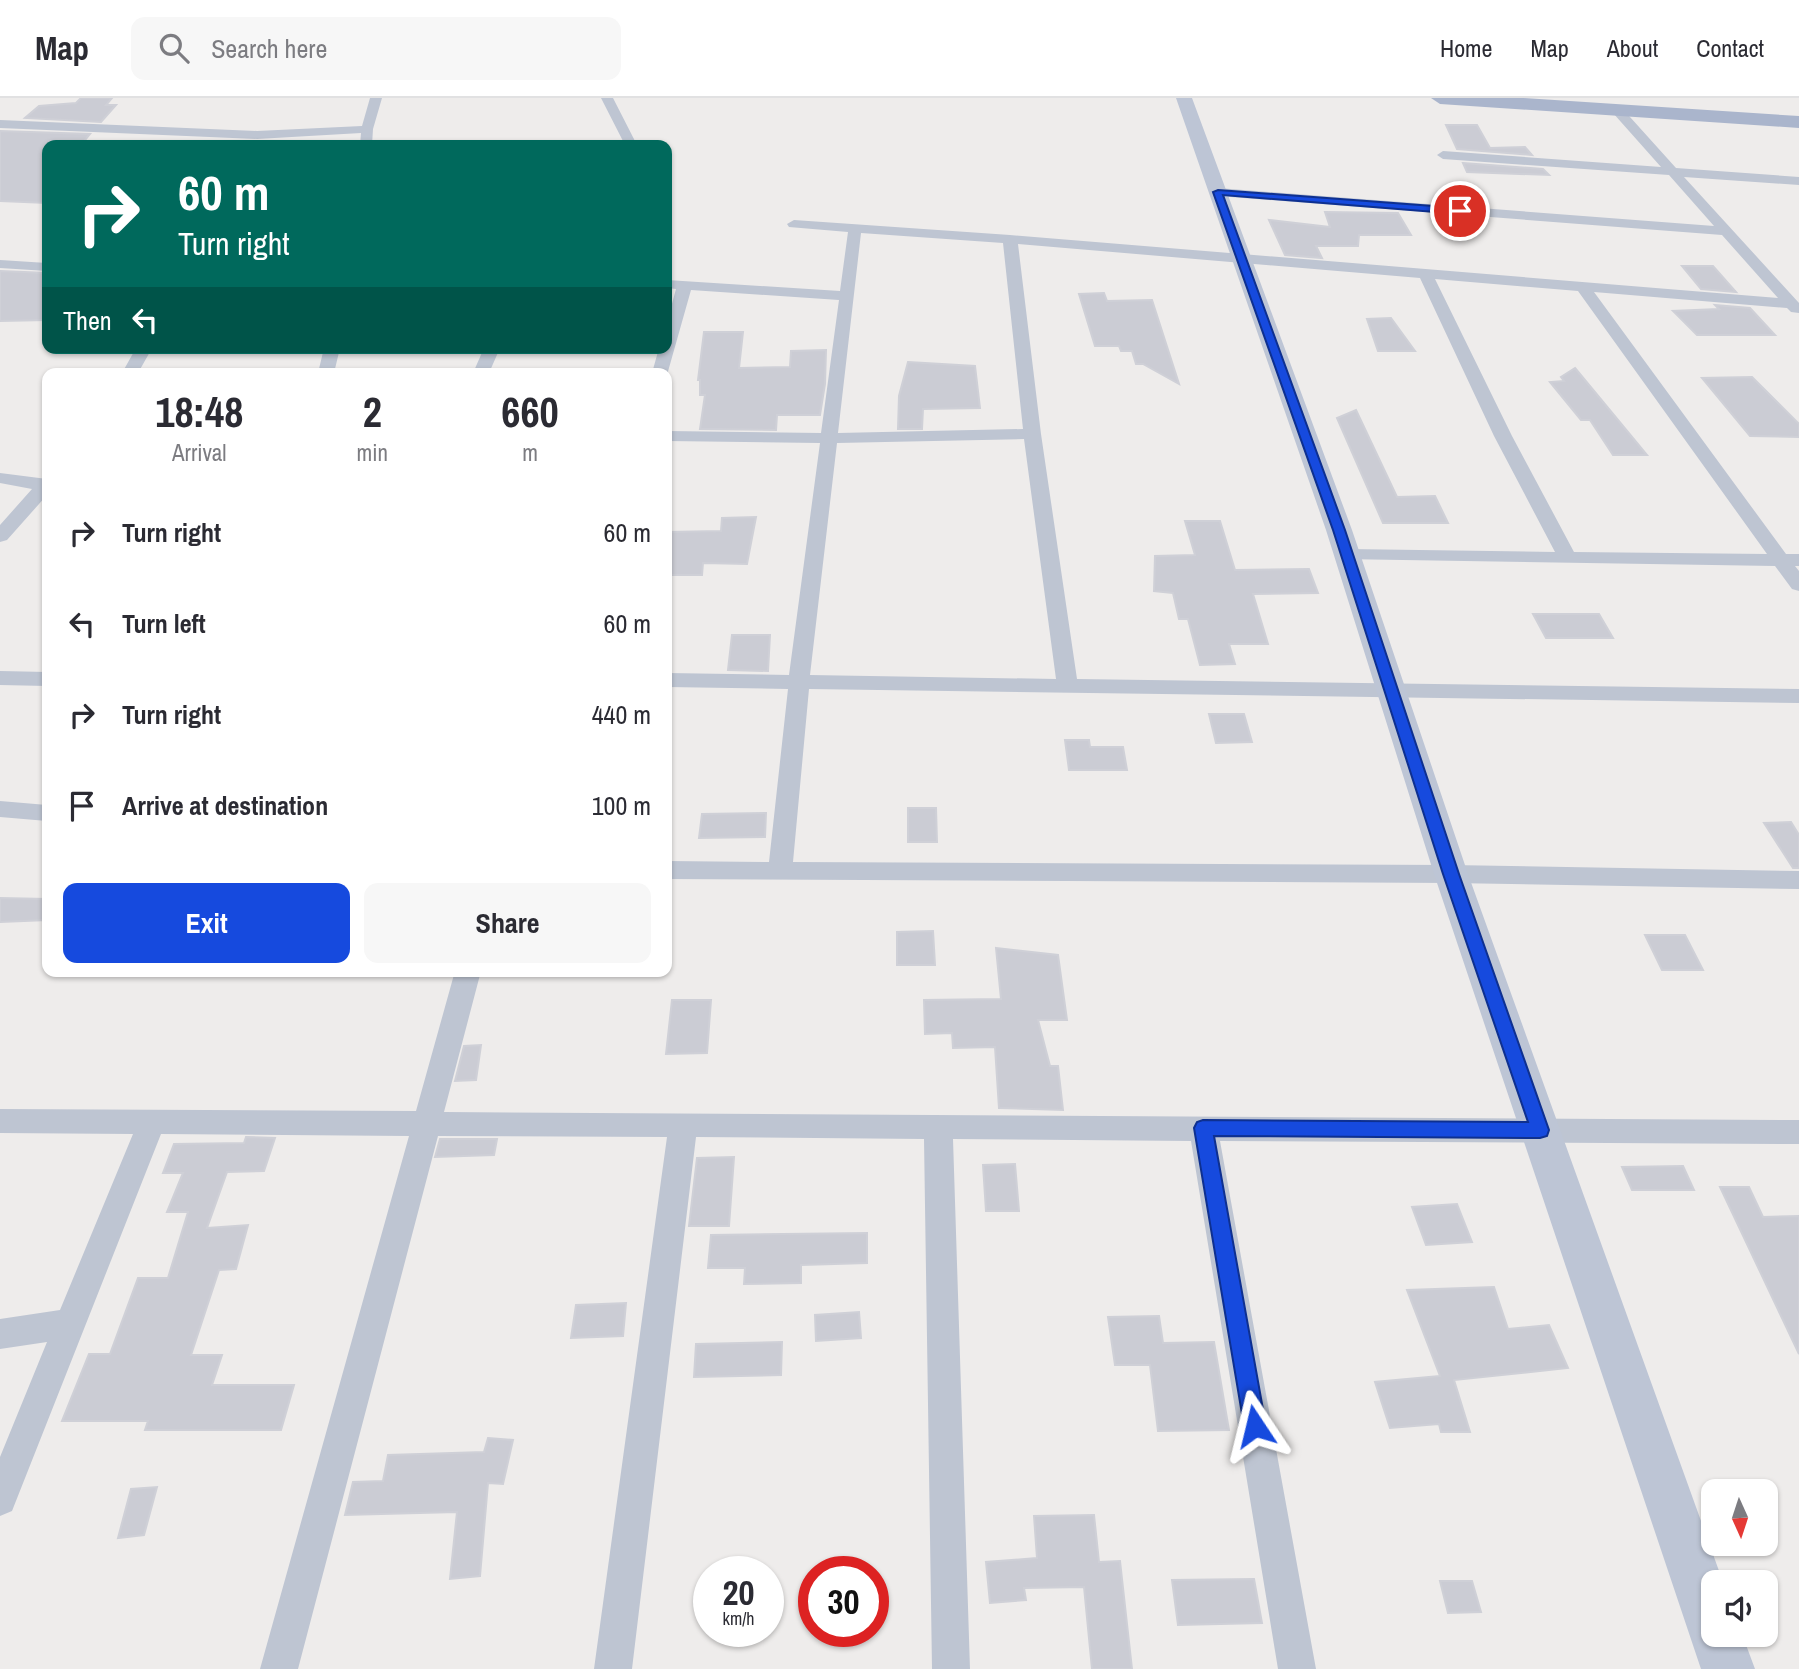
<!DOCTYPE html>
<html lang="en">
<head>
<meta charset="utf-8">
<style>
  body { margin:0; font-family:"Archivo Narrow",sans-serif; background:#f7f7f7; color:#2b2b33; height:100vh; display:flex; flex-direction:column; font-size:26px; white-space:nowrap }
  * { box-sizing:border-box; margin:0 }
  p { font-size:23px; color:#7c7c81 }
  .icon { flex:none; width:38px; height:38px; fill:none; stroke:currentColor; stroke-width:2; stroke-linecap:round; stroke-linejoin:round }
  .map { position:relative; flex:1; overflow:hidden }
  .details { position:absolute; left:42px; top:270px; width:630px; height:609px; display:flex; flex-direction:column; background:#fff; border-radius:14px; box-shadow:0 2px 5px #0004 }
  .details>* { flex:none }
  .banner { position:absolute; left:42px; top:42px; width:630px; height:214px; border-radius:14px; box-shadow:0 2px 5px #0004; background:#00695c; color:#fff; overflow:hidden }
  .needle { width:46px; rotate:177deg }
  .buttons { position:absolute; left:1701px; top:1381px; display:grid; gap:14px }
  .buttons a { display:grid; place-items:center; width:77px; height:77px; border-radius:14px; background:#fff; box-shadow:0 2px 5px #0004; font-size:35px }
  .speed { position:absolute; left:693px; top:1458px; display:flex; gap:14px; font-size:35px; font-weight:700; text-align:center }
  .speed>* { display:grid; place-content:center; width:91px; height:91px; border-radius:50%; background:#fff; box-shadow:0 2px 5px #0004; line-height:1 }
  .speed small { font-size:18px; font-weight:400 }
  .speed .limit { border:10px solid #d22; background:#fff; color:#111 }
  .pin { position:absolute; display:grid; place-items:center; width:60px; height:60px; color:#fff; margin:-30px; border:4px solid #fff; border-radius:50%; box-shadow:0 2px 7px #0007 }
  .me { position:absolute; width:77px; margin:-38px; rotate:350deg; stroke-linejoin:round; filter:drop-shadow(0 0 5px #0008) }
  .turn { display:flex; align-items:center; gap:24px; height:147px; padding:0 21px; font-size:32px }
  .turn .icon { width:91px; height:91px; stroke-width:2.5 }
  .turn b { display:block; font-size:49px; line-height:60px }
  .then { display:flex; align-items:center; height:66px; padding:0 21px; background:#0003; gap:14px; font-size:26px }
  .eta { display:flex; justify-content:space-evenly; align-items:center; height:119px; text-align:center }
  .eta b { font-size:42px; font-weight:700; line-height:49px }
  .cta { display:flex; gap:14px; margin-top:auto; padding:14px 21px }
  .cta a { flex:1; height:80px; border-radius:14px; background:#164ade; color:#fff; font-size:28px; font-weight:700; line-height:80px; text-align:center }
  .cta a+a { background:#f7f7f7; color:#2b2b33 }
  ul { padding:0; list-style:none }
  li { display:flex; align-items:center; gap:21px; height:91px; padding:0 21px }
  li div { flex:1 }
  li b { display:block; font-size:26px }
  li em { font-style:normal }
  header { display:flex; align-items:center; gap:42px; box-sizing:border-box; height:98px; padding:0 35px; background:#fff; border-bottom:2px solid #e1e1e2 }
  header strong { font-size:33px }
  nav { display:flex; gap:38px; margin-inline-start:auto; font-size:24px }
  .search { width:490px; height:63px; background:#f7f7f7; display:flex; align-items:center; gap:18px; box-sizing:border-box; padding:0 24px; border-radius:14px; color:#7c7c81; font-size:26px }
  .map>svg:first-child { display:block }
  .building { fill:#cbccd4; stroke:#cfd0d7; stroke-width:2 }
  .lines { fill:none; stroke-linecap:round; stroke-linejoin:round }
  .street { fill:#bec5d2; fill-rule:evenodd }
  .secondary { fill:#bdc5d5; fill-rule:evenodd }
  .primary { fill:#aab5cc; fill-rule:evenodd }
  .route { fill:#164ade; stroke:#0e3090; stroke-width:2 }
</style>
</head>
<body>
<header>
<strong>Map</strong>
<div class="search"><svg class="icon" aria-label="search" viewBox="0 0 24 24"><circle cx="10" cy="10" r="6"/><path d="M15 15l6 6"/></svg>Search here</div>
<nav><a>Home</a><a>Map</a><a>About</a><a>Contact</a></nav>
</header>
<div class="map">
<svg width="1799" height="1571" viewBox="0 0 1799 1571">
  <rect width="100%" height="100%" fill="#eeeceb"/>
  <path class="building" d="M 81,0 L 112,0 L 106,7 L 116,7 L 101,24 L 25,20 L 39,8 L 76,5 Z
    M 1446,27 L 1477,27 L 1490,50 L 1525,49 L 1532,57 L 1457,51 Z
    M 0,33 L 90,36 L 81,47 L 47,47 L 47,105 L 0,103 Z
    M 1463,65 L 1543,71 L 1549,77 L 1467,74 Z
    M 1325,114 L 1398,115 L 1411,137 L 1359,137 L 1358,148 L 1316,148 L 1322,160 L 1285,157 L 1269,122 L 1330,129 Z
    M 1682,168 L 1713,168 L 1736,194 L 1701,191 Z
    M 0,173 L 47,175 L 47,222 L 0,223 Z
    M 1104,195 L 1107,203 L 1152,202 L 1179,286 L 1143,266 L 1136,266 L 1132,253 L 1121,253 L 1119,248 L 1095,248 L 1079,196 Z
    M 1715,207 L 1750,210 L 1775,237 L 1697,237 L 1673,213 L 1719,211 Z
    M 1391,220 L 1415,253 L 1378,253 L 1367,221 Z
    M 704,234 L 743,234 L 739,270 L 790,269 L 791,253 L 826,252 L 825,286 L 820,317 L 777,317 L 776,332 L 700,331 L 705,297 L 700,297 L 700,282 L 698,282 Z
    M 908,264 L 975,268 L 980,310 L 923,311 L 922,331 L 898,331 L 899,298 Z
    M 1575,270 L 1618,322 L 1647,357 L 1613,357 L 1590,322 L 1581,322 L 1550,284 L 1564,283 L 1561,279 Z
    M 1752,279 L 1799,326 L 1799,339 L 1750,338 L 1702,280 Z
    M 1356,312 L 1397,399 L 1435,398 L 1448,425 L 1383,425 L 1337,320 Z
    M 756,419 L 747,466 L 703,465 L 702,477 L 667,477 L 667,434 L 721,433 L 722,420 Z
    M 1185,423 L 1220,423 L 1235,472 L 1309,471 L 1318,495 L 1253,496 L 1268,546 L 1229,546 L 1235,566 L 1200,567 L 1188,521 L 1179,521 L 1173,495 L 1154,493 L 1155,458 L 1195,457 Z
    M 1533,516 L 1599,516 L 1613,540 L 1546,540 Z
    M 732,537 L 770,537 L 768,573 L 728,572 Z
    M 1209,616 L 1244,616 L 1252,644 L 1216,645 Z
    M 1065,642 L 1089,642 L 1090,649 L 1123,649 L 1127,672 L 1069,672 Z
    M 908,710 L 936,710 L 937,744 L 908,744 Z
    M 766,715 L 765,739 L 699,740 L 702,716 Z
    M 1791,724 L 1799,737 L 1799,770 L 1793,770 L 1764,725 Z
    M 0,800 L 47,801 L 47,822 L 0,824 Z
    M 933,833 L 935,867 L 897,867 L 897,834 Z
    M 1645,837 L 1685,837 L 1703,872 L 1662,872 Z
    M 996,850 L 1058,857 L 1067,922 L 1038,922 L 1050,968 L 1058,968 L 1063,1012 L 999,1010 L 995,949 L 953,950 L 952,935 L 925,936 L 924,902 L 1001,901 Z
    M 672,902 L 711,902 L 707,955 L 666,956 Z
    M 481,947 L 476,982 L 455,983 L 464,948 Z
    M 246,1039 L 275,1040 L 264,1073 L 227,1074 L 207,1130 L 248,1127 L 236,1171 L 219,1172 L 191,1257 L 222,1257 L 212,1287 L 294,1287 L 281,1332 L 145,1332 L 148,1323 L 62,1323 L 89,1256 L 110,1256 L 138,1180 L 168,1180 L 188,1114 L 167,1114 L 183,1075 L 163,1075 L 174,1046 L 244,1045 Z
    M 440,1041 L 497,1041 L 494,1057 L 435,1059 Z
    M 734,1059 L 729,1128 L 689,1128 L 697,1060 Z
    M 1015,1066 L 1019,1113 L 986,1113 L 983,1067 Z
    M 1683,1068 L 1694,1092 L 1632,1092 L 1622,1069 Z
    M 1720,1089 L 1749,1089 L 1763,1119 L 1799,1118 L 1799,1256 Z
    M 1457,1106 L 1472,1144 L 1426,1147 L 1412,1109 Z
    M 867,1135 L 867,1165 L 801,1167 L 801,1185 L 744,1186 L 745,1170 L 708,1170 L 711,1137 Z
    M 1494,1189 L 1508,1231 L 1549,1227 L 1568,1270 L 1454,1282 L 1470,1334 L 1441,1334 L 1439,1326 L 1390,1330 L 1375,1284 L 1440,1278 L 1407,1192 Z
    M 626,1205 L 623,1238 L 571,1240 L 576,1207 Z
    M 859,1214 L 861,1240 L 816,1243 L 815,1217 Z
    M 1159,1218 L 1163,1245 L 1214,1244 L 1229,1332 L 1158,1333 L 1150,1267 L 1115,1267 L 1108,1219 Z
    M 782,1244 L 781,1277 L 694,1279 L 696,1246 Z
    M 488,1340 L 513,1342 L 503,1386 L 488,1385 L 480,1478 L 450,1481 L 457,1414 L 345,1417 L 353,1384 L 383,1383 L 388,1357 L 484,1354 Z
    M 157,1389 L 144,1437 L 118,1440 L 131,1391 Z
    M 1094,1417 L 1099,1464 L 1120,1463 L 1132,1571 L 1092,1571 L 1084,1489 L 1024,1490 L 1026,1502 L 990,1505 L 986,1464 L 1037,1460 L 1034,1418 Z
    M 1254,1481 L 1262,1525 L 1178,1527 L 1172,1482 Z
    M 1440,1483 L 1472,1483 L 1481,1514 L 1448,1515 Z"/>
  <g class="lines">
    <path class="street" d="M 370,0 L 382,0 L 373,31 L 372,47 L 360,47 L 361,35 L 257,41 L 0,30 L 0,22 L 257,33 L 362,28 Z
      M 601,0 L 613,0 L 637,47 L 625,47 Z
      M 1617,8 L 1621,9 L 1676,70 L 1799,79 L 1799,87 L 1684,79 L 1799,205 L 1799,215 L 1791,214 L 1787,210 L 1594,194 L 1786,456 L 1799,456 L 1799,468 L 1795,468 L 1799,473 L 1799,493 L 1792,491 L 1775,468 L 1341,461 L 1338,457 L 1341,453 L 1348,451 L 1555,454 L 1494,338 L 1420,180 L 1018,146 L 1041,336 L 1077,581 L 1799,591 L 1799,605 L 809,591 L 793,764 L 1451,767 L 1799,773 L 1799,791 L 1451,785 L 667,781 L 667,763 L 769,764 L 788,591 L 667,589 L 667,575 L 789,577 L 820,345 L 667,343 L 667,333 L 821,335 L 839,202 L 691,192 L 667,277 L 667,275 L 652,275 L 659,250 L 667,250 L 667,224 L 676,191 L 667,190 L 667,182 L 840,193 L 848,134 L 789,129 L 787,126 L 794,122 L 1010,137 L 1778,200 L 1722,137 L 1218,98 L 1211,94 L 1218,90 L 1714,128 L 1669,77 L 1443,61 L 1437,57 L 1443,53 L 1661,69 L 1613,15 L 1611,12 ZM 861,135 L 1003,145 L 1023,331 L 838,335 ZM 1435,181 L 1578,193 L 1767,456 L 1574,454 L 1512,338 ZM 1024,341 L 1056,581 L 810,577 L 837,345 Z
      M 0,162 L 47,165 L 47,173 L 0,170 Z
      M 136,250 L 151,252 L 138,275 L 122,275 Z
      M 324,250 L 340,250 L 334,275 L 318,275 Z
      M 484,250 L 500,250 L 489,275 L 473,275 Z
      M 0,375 L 47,381 L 47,397 L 7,442 L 0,444 L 0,427 L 32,391 L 0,385 Z
      M 0,573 L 47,574 L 47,588 L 0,587 Z
      M 0,703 L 47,707 L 47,723 L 0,719 Z
      M 455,873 L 481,873 L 444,1014 L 1799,1022 L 1799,1046 L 1220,1043 L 1316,1571 L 1278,1571 L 1191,1043 L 953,1041 L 970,1571 L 932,1571 L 924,1041 L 696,1039 L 632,1571 L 594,1571 L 667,1039 L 438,1038 L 298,1571 L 260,1571 L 409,1038 L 161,1036 L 12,1413 L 0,1418 L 0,1359 L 47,1244 L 0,1251 L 0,1221 L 60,1212 L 133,1036 L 0,1035 L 0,1011 L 416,1013 Z"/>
    <path class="secondary" d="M 1176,0 L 1192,0 L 1352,432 L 1468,776 L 1723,1484 L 1713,1484 L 1713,1536 L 1742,1536 L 1755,1571 L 1701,1571 L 1434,776 L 1326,432 Z"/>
    <path class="primary" d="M 1431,0 L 1524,0 L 1799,18 L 1799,30 L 1440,6 Z"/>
  </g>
  <path class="route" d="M 1218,92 L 1460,110 L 1464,113 L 1460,116 L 1223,97 L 1345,432 L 1459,776 L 1549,1032 L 1547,1038 L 1540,1040 L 1214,1038 L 1266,1328 L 1262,1335 L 1255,1338 L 1247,1335 L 1244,1328 L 1194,1030 L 1197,1024 L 1203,1022 L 1528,1024 L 1443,776 L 1333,432 L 1213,94 Z"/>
</svg>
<div class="buttons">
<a><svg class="needle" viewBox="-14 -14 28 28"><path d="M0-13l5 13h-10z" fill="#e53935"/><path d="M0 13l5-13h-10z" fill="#7c7c81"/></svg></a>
<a><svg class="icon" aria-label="sound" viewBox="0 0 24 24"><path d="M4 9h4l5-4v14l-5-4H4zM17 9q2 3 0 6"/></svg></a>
</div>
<div class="speed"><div>20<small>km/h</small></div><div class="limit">30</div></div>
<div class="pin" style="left:1460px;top:113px;background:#d93025"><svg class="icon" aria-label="arrive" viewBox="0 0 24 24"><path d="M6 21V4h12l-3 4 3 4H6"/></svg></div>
<svg class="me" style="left:1255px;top:1328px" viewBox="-20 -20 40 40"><path d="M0-17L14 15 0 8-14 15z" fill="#164ade" stroke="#fff" stroke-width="4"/></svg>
<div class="banner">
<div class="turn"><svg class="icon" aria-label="right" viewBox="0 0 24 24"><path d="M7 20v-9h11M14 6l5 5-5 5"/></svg><div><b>60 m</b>Turn right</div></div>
<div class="then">Then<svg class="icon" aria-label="left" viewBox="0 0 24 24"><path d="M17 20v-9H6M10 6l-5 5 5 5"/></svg></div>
</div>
<section class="details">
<div class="eta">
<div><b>18:48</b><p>Arrival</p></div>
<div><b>2</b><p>min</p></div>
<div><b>660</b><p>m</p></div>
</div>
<ul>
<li><svg class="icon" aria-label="right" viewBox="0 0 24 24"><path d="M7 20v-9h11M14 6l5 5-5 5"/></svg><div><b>Turn right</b></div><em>60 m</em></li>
<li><svg class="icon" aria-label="left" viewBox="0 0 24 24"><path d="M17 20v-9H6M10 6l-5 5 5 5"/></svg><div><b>Turn left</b></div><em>60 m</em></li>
<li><svg class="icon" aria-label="right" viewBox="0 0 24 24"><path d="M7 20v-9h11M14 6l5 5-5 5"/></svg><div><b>Turn right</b></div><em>440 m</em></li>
<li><svg class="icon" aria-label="arrive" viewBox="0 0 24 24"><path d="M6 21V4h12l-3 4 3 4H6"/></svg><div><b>Arrive at destination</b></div><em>100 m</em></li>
</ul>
<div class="cta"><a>Exit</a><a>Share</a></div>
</section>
</div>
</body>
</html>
